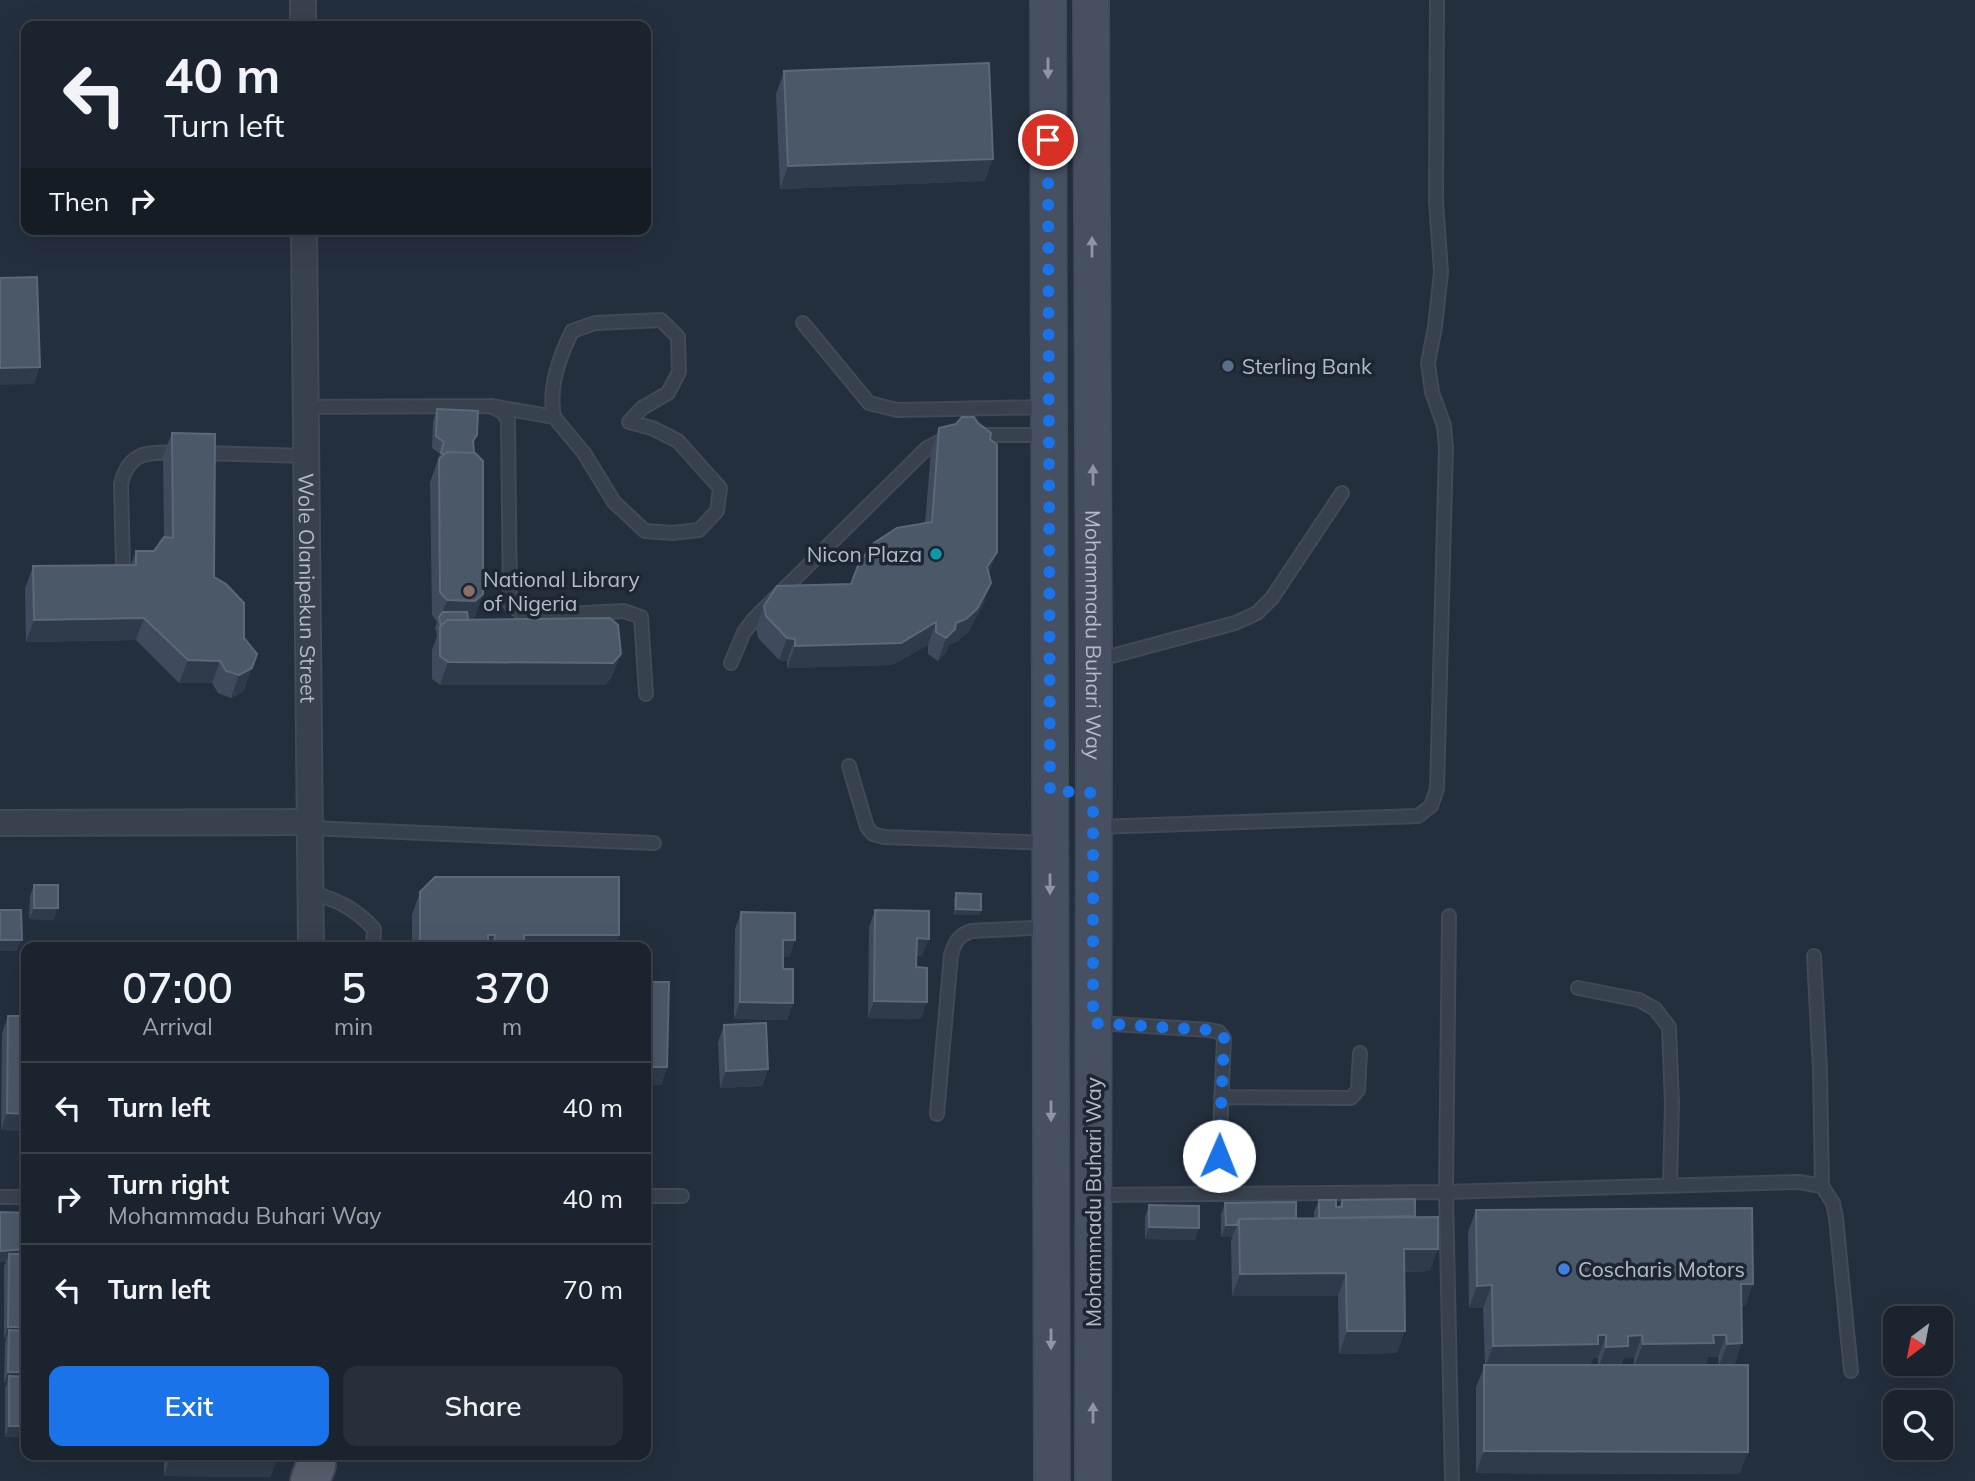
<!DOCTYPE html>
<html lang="en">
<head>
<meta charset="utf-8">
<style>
  body { margin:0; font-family:Mulish,sans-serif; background:#282f3a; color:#f1f3f6; height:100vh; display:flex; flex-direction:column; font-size:26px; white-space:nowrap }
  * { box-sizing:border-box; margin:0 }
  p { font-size:23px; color:#a0a4aa }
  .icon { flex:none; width:38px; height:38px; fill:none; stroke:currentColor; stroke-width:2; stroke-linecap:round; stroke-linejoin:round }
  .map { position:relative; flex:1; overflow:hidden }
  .drawer { position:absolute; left:21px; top:942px; width:630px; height:518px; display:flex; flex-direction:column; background:#1b232e; border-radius:14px; box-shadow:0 7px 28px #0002,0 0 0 2px #39404a }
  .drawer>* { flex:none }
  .top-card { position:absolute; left:21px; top:21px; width:630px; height:214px; border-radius:14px; box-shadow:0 7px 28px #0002,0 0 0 2px #39404a; background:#1b232e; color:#f1f3f6; overflow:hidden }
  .needle { width:46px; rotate:212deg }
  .fabs { position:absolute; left:1883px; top:1306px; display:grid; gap:14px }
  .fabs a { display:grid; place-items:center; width:70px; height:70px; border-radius:14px; background:#1b232e; box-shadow:0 7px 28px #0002,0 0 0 2px #39404a; font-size:35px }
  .pin { position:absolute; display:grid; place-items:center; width:60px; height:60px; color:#fff; margin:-30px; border:4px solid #fff; border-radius:50%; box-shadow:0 2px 7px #0007 }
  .me { position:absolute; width:77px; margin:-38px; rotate:1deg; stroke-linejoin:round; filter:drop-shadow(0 0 5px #0008) }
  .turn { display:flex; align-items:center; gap:24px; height:147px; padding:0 28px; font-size:32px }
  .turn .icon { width:91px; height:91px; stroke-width:2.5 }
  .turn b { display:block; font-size:49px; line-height:60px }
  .then { display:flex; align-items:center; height:66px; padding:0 28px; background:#0003; gap:14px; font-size:26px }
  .eta { display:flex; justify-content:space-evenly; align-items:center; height:119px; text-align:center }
  .eta b { font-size:42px; font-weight:600; line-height:49px }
  .action { display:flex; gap:14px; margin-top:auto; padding:14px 28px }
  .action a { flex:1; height:80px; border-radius:14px; background:#1a73e8; color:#fff; font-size:28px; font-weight:600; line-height:80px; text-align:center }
  .action a+a { background:#282f3a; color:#f1f3f6 }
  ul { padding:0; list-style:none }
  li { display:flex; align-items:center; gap:21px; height:91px; padding:0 28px; border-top:2px solid #39404a }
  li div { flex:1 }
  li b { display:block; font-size:26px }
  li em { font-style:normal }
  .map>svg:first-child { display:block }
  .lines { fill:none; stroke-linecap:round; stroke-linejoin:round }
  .lane-casing { stroke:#414a57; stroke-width:16 }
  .street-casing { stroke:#414a57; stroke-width:28 }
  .secondary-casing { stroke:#414a57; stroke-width:38 }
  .primary-casing { stroke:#414a57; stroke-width:42 }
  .lane { stroke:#38414e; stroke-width:12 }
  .street { stroke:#38414e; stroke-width:24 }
  .secondary { stroke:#465061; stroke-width:35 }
  .primary { stroke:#56606e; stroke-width:38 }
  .wall { fill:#3f4b5c; fill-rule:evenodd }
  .shaded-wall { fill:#2f3b4b }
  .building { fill:#4b5868; stroke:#5c6777; stroke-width:2 }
  .oneway { fill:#8e96a5 }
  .route { stroke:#1a73e8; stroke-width:12; stroke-dasharray:0 21.6 }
  .service-dot { fill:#5c6f8a; stroke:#1d2633; stroke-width:2.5 }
  .culture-dot { fill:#0f9aa8; stroke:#1d2633; stroke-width:2.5 }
  .education-dot { fill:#8d6e63; stroke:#1d2633; stroke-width:2.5 }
  .shop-dot { fill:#3f7fe0; stroke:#1d2633; stroke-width:2.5 }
  .labels { text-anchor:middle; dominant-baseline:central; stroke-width:7; stroke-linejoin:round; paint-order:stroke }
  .poi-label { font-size:21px; fill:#b4bcc9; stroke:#1d2633; text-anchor:start }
  .street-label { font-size:21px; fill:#b4bcc9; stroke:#1d2633 }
</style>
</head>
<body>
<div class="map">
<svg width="1975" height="1481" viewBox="0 0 1975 1481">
  <rect width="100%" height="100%" fill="#242f3e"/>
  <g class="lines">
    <g class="lane-casing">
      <path id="lane" d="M 803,323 L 869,403 L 897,410 L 1049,407
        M 491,406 L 554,417 C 548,388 559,358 572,331 L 595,323 L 661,320 L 678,337 L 679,372 L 668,393 L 642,408 L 629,422 L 652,428 L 678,441 L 720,488 L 717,511 L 699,530 L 672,533 L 645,531 L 614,502 L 584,453 L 554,417
        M 305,407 L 491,406 L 502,412 L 508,420 L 510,604 L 526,616 L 624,611 L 641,617 L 646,694
        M 976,435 L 1046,435
        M 201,453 L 306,456
        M 123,567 L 121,484 C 129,450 150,452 179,453
        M 1097,660 L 1235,623 L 1257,613 L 1272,598 L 1342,493
        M 731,663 L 744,632 L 754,619 L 927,448 L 948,437
        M 849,766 L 867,827 L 873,834 L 884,837 L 1050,843
        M 1096,827 L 1418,816 L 1431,806 L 1437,789 L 1446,448 L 1444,426 L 1432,392 L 1428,363 L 1435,327 L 1441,272 L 1436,201 L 1437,0
        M 310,828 L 654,843
        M 311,892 C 338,901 354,907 374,929 L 373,947
        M 1449,916 L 1446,1192 L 1799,1182 L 1822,1186 L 1833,1203 L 1836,1218 L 1851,1371
        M 1814,956 L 1820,1070 L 1822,1186
        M 1578,988 L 1639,1000 L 1655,1009 L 1669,1027 L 1672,1103 L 1670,1185
        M 1097,1023 L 1210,1030 L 1219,1032 L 1224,1038 L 1219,1156
        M 1221,1097 L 1351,1098 L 1358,1090 L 1360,1053
        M 937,1114 L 951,955 C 955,942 958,936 971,931 L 1050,927
        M 1095,1195 L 1446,1192 L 1452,1481
        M 646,1196 L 682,1196
        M 0,1197 L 26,1197"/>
    </g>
    <g class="street-casing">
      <g id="street">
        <path d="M 303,26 L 303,0"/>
        <path id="s1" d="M 304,229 L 311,947"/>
        <path d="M 0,823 L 310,822"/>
      </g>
    </g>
    <g class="secondary-casing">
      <g id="secondary">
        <path d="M 1048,0 L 1052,1481"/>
        <path id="s2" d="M 1091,0 L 1094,661 L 1093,1481"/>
      </g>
    </g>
    <g class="primary-casing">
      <path id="primary" d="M 310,1481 L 316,1465"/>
    </g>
    <use href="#lane" class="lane"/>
    <use href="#street" class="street"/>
    <use href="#secondary" class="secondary"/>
    <use href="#primary" class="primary"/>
  </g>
  <path class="wall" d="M 784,71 L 985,181 L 780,189 L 776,94 Z
    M 26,149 L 26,176 L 24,176 L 25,153 Z
    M 437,409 L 474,446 L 475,617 L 471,620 L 612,677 L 605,685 L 440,685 L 432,679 L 432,650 L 437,636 L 435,628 L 437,622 L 432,615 L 430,482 L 440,454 L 432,448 L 433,421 Z
    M 939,428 L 991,583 L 983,605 L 968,632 L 958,641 L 949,645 L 946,652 L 938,661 L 928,654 L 928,645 L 892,665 L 787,668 L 787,661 L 779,660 L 758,638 L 756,628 L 764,606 L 851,584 L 925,523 L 931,451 Z
    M 172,433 L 214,577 L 244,691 L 231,698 L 218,693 L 212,683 L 179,683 L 136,640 L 26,642 L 25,589 L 33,566 L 131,565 L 136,551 L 154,551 L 164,537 L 163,456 Z
    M 34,885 L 54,920 L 29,919 L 30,896 Z
    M 420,892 L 619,935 L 615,947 L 412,947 L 412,915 Z
    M 956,893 L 981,910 L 979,915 L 954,915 L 954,899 Z
    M 875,910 L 922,956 L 916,956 L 916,967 L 921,1019 L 868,1018 L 869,927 Z
    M 741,912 L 795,940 L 789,957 L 783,957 L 783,969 L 793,1003 L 787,1020 L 734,1019 L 735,929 Z
    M 647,982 L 667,1067 L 661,1085 L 646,1084 L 646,986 Z
    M 8,1016 L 26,1016 L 26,1131 L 1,1130 L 2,1033 Z
    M 724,1025 L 768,1069 L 762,1086 L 720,1088 L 718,1042 Z
    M 1319,1200 L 1336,1207 L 1339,1207 L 1342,1200 L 1415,1217 L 1430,1271 L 1404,1272 L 1397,1353 L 1339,1354 L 1338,1296 L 1232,1296 L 1231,1241 L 1232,1237 L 1221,1237 L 1221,1215 L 1225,1203 L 1296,1218 L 1314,1218 L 1314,1212 Z
    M 1149,1205 L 1199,1228 L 1195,1240 L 1145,1239 L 1145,1217 Z
    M 1476,1210 L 1753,1284 L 1745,1306 L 1741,1306 L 1734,1365 L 1740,1474 L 1476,1473 L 1476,1387 L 1485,1365 L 1483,1308 L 1469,1308 L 1468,1232 ZM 1708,1357 L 1718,1357 L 1719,1365 L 1706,1365 ZM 1593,1358 L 1598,1358 L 1598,1365 L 1590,1365 ZM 1624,1358 L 1634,1358 L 1634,1365 L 1621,1365 Z
    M 0,1212 L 26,1213 L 26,1329 L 25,1372 L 23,1377 L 25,1437 L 5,1437 L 5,1388 L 7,1383 L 4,1383 L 5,1342 L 6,1339 L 4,1338 L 4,1266 L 6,1262 L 0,1262 Z
    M 164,1454 L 279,1454 L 270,1477 L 164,1476 Z"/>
  <path class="shaded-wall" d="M 993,159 L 985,181 L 780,189 L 788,166 Z
    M 40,367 L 34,384 L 0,385 L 0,368 Z
    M 997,552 L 989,574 L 987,567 Z
    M 991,583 L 983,605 L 968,632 L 958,641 L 949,645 L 946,652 L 938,661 L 946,638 L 956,623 Z
    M 483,594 L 475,617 L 467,623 L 440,619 L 447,600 Z
    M 144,618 L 136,640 L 26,642 L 34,620 Z
    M 936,622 L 928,645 L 892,665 L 787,668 L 795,646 Z
    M 787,638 L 795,639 L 787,661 L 779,660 Z
    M 621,654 L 612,677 L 605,685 L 440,685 L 448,662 Z
    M 188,660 L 220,661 L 212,683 L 179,683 Z
    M 252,668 L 244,691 L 231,698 L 239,675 Z
    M 34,908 L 58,908 L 54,920 L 29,919 Z
    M 956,909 L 981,910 L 979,915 L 954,915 Z
    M 488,935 L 495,935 L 490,947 L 484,947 Z
    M 524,935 L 619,935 L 615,947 L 520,947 Z
    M 917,938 L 929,939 L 922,956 L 910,955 Z
    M 0,940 L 22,940 L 17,951 L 0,951 Z
    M 783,940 L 795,940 L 789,957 L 777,957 Z
    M 874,1001 L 927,1002 L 921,1019 L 868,1018 Z
    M 740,1002 L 793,1003 L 787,1020 L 734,1019 Z
    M 646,1067 L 667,1067 L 661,1085 L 646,1084 Z
    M 768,1069 L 762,1086 L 720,1088 L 726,1071 Z
    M 7,1113 L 26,1114 L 26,1131 L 1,1130 Z
    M 1226,1225 L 1237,1225 L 1232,1237 L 1221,1237 Z
    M 1149,1227 L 1199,1228 L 1195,1240 L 1145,1239 Z
    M 26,1249 L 26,1257 L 9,1254 L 6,1262 L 0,1262 L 0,1251 Z
    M 1404,1249 L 1438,1249 L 1430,1271 L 1396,1272 Z
    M 1346,1273 L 1338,1296 L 1232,1296 L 1240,1274 Z
    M 1741,1284 L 1753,1284 L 1745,1306 L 1733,1307 Z
    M 1492,1285 L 1483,1308 L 1469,1308 L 1477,1286 Z
    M 8,1327 L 26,1327 L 23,1339 L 9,1330 L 6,1339 L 4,1338 Z
    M 1347,1331 L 1405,1331 L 1397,1353 L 1339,1354 Z
    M 1598,1335 L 1606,1335 L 1598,1358 L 1593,1358 L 1590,1367 L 1485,1368 L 1493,1346 Z
    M 1642,1335 L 1634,1358 L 1624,1358 L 1620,1369 L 1598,1369 L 1606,1347 L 1628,1336 Z
    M 1713,1335 L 1726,1335 L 1718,1357 L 1708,1357 L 1706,1365 L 1634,1366 L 1643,1344 Z
    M 1742,1343 L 1734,1366 L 1719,1366 L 1727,1344 Z
    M 8,1372 L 25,1372 L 21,1384 L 9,1376 L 7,1383 L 4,1383 Z
    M 9,1426 L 26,1426 L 25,1437 L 5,1437 Z
    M 1484,1451 L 1748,1452 L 1740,1474 L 1476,1473 Z
    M 171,1454 L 244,1454 L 279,1455 L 270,1477 L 164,1476 Z"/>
  <path class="building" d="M 989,63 L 993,159 L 788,166 L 784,71 Z
    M 37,277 L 40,367 L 0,368 L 0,278 Z
    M 437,409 L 478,411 L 477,435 L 473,441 L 474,453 L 447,452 L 443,455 L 441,452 L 444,442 L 436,436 Z
    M 962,417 L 974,417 L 978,423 L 991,433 L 990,439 L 997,445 L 997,552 L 987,567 L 991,583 L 977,609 L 966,619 L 956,623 L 955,629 L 946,638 L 936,632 L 936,622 L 901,643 L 795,646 L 795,639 L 787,638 L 766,616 L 764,606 L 777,586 L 851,584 L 859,563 L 874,543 L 897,528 L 932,522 L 939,428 L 956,424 Z
    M 172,433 L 215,434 L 214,577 L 226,584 L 244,603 L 244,638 L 257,654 L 252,668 L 239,675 L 226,671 L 220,661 L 188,660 L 144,618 L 34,620 L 33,566 L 136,565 L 136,551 L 154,551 L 164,537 L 173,538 Z
    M 447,452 L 475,453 L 483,461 L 483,594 L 475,601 L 447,600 L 440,592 L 439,459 Z
    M 443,612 L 467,612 L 468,620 L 447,620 L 441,626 L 439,617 Z
    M 610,618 L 618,625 L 621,654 L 613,663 L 448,662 L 440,656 L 440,627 L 447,620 Z
    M 435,877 L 619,877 L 619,935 L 524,935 L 524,947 L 494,947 L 495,935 L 488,935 L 488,947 L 420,947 L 420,892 Z
    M 34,885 L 58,885 L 58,908 L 34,908 Z
    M 956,893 L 981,894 L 981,910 L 956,909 Z
    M 0,910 L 21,910 L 22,940 L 0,940 Z
    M 875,910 L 929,911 L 929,939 L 917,938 L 916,967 L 927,968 L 927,1002 L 874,1001 Z
    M 741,912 L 795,913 L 795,940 L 783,940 L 783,969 L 793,969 L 793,1003 L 740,1002 Z
    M 647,982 L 669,982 L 667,1067 L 646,1067 Z
    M 8,1016 L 26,1016 L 26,1114 L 7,1113 Z
    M 766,1023 L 768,1069 L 726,1071 L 724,1025 Z
    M 1415,1199 L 1415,1216 L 1319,1218 L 1319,1200 L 1336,1200 L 1336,1207 L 1342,1207 L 1342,1200 Z
    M 1296,1202 L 1296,1218 L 1239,1219 L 1237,1225 L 1226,1225 L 1225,1203 Z
    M 1149,1205 L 1199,1206 L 1199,1228 L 1149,1227 Z
    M 1752,1208 L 1753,1284 L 1741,1284 L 1742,1343 L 1727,1344 L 1726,1335 L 1713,1335 L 1714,1343 L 1643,1344 L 1642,1335 L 1628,1336 L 1628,1346 L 1606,1347 L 1606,1335 L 1598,1335 L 1598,1344 L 1493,1346 L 1492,1285 L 1477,1286 L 1476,1210 Z
    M 0,1212 L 26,1213 L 26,1249 L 0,1251 Z
    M 1438,1217 L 1438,1249 L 1404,1249 L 1405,1331 L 1347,1331 L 1346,1273 L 1240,1274 L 1239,1219 Z
    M 9,1254 L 26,1254 L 26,1327 L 8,1327 Z
    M 9,1330 L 26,1331 L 25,1372 L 8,1372 Z
    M 1484,1365 L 1748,1365 L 1748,1452 L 1484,1451 Z
    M 9,1376 L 26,1377 L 26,1426 L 9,1426 Z"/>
  <defs><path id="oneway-solid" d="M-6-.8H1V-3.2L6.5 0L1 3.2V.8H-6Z" transform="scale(1.75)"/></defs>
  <g class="oneway">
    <use href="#oneway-solid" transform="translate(1048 68) rotate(90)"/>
    <use href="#oneway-solid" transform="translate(1092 247) rotate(-90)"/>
    <use href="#oneway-solid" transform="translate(1093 475) rotate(-90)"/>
    <use href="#oneway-solid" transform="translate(1050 884) rotate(90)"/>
    <use href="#oneway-solid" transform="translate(1051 1111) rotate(90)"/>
    <use href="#oneway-solid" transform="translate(1051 1339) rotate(90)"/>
    <use href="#oneway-solid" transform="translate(1093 1413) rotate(-90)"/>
  </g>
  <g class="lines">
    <path class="route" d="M 1048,140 L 1050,791 L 1093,793 L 1093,1023 L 1210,1030 L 1219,1032 L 1224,1038 L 1219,1156"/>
  </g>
  <circle class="service-dot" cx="1228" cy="366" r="7"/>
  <circle class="culture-dot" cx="936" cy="554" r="7"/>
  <circle class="education-dot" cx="469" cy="591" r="7"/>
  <circle class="shop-dot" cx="1564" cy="1269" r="7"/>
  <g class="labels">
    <g class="poi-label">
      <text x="1242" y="366">Sterling Bank</text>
      <text x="922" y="554" text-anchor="end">Nicon Plaza</text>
      <text x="483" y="579">National Library<tspan x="483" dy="24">of Nigeria</tspan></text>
      <text x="1578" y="1269">Coscharis Motors</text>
    </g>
    <g class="street-label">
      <text stroke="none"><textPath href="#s1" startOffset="359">Wole Olanipekun Street</textPath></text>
      <text stroke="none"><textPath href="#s2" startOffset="635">Mohammadu Buhari Way</textPath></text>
      <text transform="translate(1093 1202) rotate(-90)">Mohammadu Buhari Way</text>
    </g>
  </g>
</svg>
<div class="fabs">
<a><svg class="needle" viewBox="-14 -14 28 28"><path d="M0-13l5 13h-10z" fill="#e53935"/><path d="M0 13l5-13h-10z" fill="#a0a4aa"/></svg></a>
<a><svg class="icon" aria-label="search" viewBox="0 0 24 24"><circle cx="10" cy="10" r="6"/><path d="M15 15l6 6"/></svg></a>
</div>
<div class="pin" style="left:1048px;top:140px;background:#d93025"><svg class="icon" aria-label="arrive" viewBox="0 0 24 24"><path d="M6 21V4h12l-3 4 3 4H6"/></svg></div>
<svg class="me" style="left:1219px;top:1156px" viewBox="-20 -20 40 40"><circle r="19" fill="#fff"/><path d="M0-13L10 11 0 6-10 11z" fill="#1a73e8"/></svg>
<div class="top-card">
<div class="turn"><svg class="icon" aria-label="left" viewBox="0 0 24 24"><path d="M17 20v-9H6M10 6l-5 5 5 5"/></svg><div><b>40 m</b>Turn left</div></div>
<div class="then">Then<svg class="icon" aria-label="right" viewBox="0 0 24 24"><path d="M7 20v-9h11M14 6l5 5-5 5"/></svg></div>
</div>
<section class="drawer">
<div class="eta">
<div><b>07:00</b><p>Arrival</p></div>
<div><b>5</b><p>min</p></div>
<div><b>370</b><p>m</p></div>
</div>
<ul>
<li><svg class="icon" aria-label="left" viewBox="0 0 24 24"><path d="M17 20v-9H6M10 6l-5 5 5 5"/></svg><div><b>Turn left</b></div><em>40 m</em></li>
<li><svg class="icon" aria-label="right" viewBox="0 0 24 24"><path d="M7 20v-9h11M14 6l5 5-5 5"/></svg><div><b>Turn right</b><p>Mohammadu Buhari Way</p></div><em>40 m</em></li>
<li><svg class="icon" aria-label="left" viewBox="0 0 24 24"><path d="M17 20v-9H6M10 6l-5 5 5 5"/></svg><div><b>Turn left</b></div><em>70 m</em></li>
</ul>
<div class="action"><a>Exit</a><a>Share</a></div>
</section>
</div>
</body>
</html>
